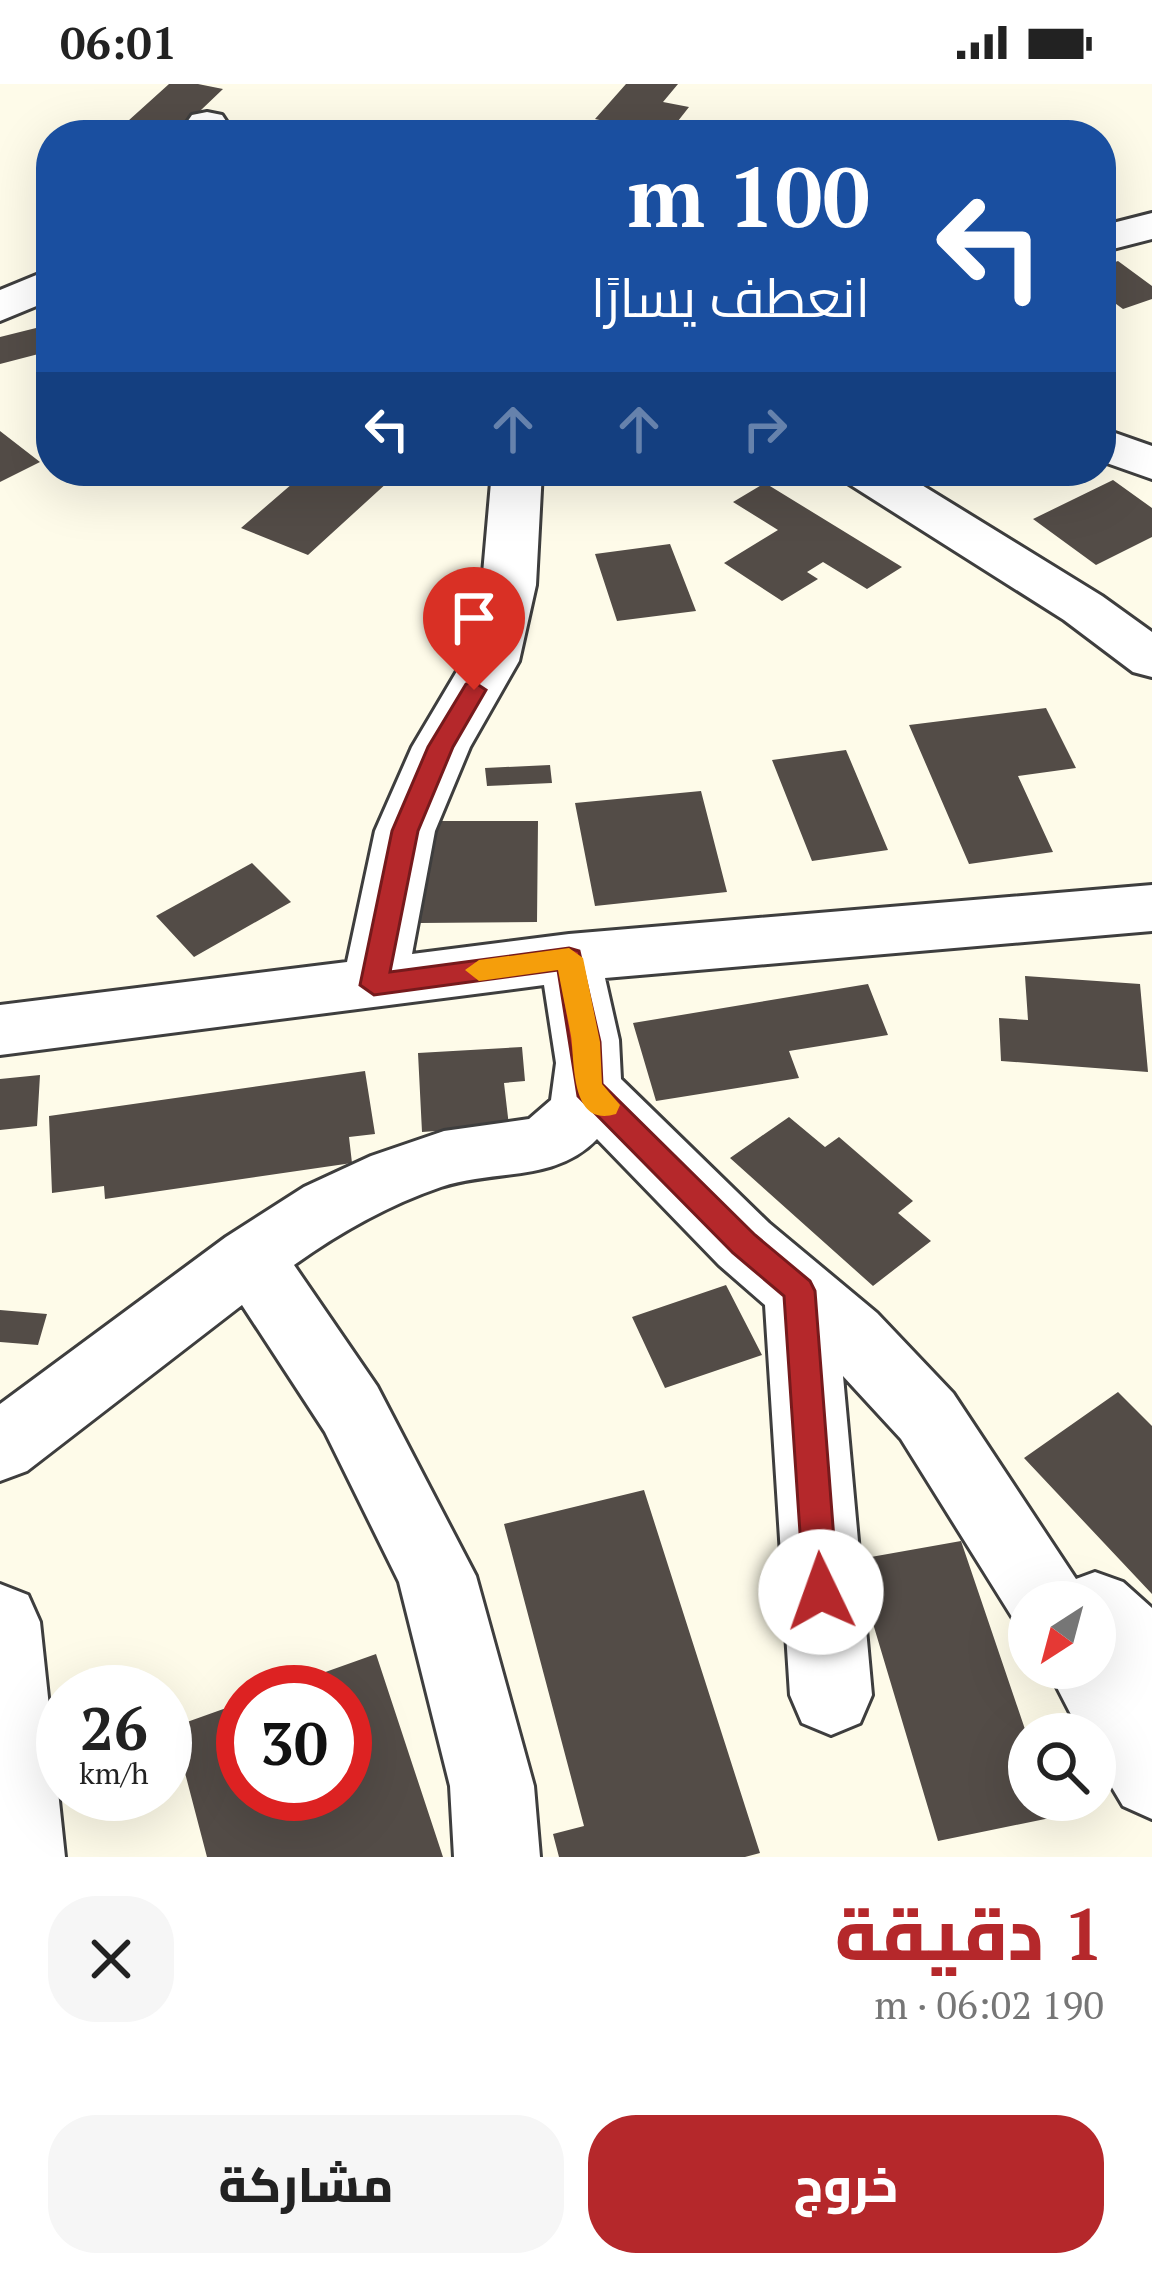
<!DOCTYPE html>
<html lang="ar">
<head>
<meta charset="utf-8">
<style>
  body { margin:0; font-family:"PT Serif",Cairo,serif; background:#f6f6f6; color:#222; direction:rtl; height:100vh; display:flex; flex-direction:column; font-size:45px; white-space:nowrap }
  * { box-sizing:border-box; margin:0 }
  p { font-size:39px; color:#767676 }
  .icon { flex:none; width:66px; height:66px; fill:none; stroke:currentColor; stroke-width:2; stroke-linecap:round; stroke-linejoin:round }
  .map { position:relative; height:1773px; overflow:hidden; direction:ltr }
  .details { display:flex; flex-direction:column; background:#fff; flex:1 }
  .details>* { flex:none }
  .top-card { position:absolute; left:36px; top:36px; width:1080px; height:366px; border-radius:48px; box-shadow:0 12px 48px #0002; direction:rtl; background:#1a4fa0; color:#fff; overflow:hidden }
  .needle { width:78px; rotate:216deg }
  .controls { position:absolute; left:1008px; top:1497px; display:grid; gap:24px }
  .controls a { display:grid; place-items:center; width:108px; height:108px; border-radius:50%; background:#fff; box-shadow:0 12px 48px #0002; font-size:60px }
  .speed { position:absolute; left:36px; top:1581px; display:flex; gap:24px; font-size:60px; font-weight:700; text-align:center }
  .speed>* { display:grid; place-content:center; width:156px; height:156px; border-radius:50%; background:#fff; box-shadow:0 12px 48px #0002; line-height:1 }
  .speed small { font-size:30px; font-weight:400 }
  .speed .limit { border:18px solid #d22; background:#fff; color:#111 }
  .pin { position:absolute; display:grid; place-items:center; width:102px; height:102px; color:#fff; margin:-123px -51px; border-radius:50% 50% 50% 0; rotate:-45deg; box-shadow:0 0 12px #0007 }
  .pin .icon { rotate:45deg }
  .me { position:absolute; width:132px; margin:-66px; rotate:357deg; stroke-linejoin:round; filter:drop-shadow(0 0 9px #0008) }
  .turn { display:flex; align-items:center; gap:42px; height:252px; padding:0 48px; font-size:54px }
  .turn .icon { width:156px; height:156px; stroke-width:2.5 }
  .turn b { display:block; font-size:84px; line-height:102px }
  .lanes { display:flex; align-items:center; height:114px; padding:0 48px; background:#0003; justify-content:center; gap:60px; direction:ltr }
  .lanes .off { opacity:.35 }
  .round { display:grid; place-items:center; flex:none; width:126px; height:126px; border-radius:48px; background:#f6f6f6 }
  .head { display:flex; align-items:center; justify-content:space-between; height:204px; padding:0 48px }
  h1 { font-size:72px; font-weight:800; line-height:90px; color:#b5282b }
  .button { display:flex; gap:24px; margin-top:auto; padding:24px 48px }
  .button a { flex:1; height:138px; border-radius:48px; background:#b5282b; color:#fff; font-size:48px; font-weight:800; line-height:138px; text-align:center }
  .button a+a { background:#f6f6f6; color:#222 }
  .status { display:flex; justify-content:space-between; align-items:center; height:84px; padding:0 60px; background:#fff; direction:ltr }
  .status svg { height:33px; fill:currentColor }
  .map>svg:first-child { display:block }
  .building { fill:#534c47 }
  .lines { fill:none; stroke-linecap:round; stroke-linejoin:round }
  .minor-casing { stroke:#3e3e3e; stroke-width:6 }
  .minor { fill:#fff; fill-rule:evenodd }
  .route { fill:#b5282b; stroke:#761a1c; stroke-width:3 }
  .slow { fill:#f59e0b }
</style>
</head>
<body>
<div class="status"><b>06:01</b><svg viewBox="0 0 49 12"><path d="M0 12V9h3v3zM5 12V6h3v6zM10 12V3h3v9zM15 12V0h3v12zM26 1h20v11H26zM47 4h2v5h-2z"/></svg></div>
<div class="map">
<svg width="1152" height="1773" viewBox="0 0 1152 1773">
  <rect width="100%" height="100%" fill="#fefbe9"/>
  <path class="building" d="M 169,0 L 198,0 L 223,5 L 178,48 L 128,37 Z
    M 626,0 L 678,0 L 663,18 L 689,23 L 667,51 L 595,35 Z
    M 1118,177 L 1152,202 L 1152,215 L 1123,225 L 1101,209 L 1101,183 Z
    M 36,244 L 50,267 L 0,280 L 0,253 Z
    M 0,347 L 40,378 L 0,398 Z
    M 307,387 L 400,387 L 308,471 L 241,444 Z
    M 1113,396 L 1152,424 L 1152,453 L 1096,481 L 1033,435 Z
    M 765,399 L 902,483 L 867,505 L 823,478 L 807,488 L 818,495 L 782,517 L 724,479 L 778,446 L 733,418 Z
    M 670,460 L 696,527 L 617,537 L 595,470 Z
    M 1046,624 L 1076,684 L 1018,692 L 1053,768 L 969,780 L 909,641 Z
    M 846,666 L 888,766 L 812,777 L 772,676 Z
    M 550,681 L 552,699 L 487,702 L 485,684 Z
    M 701,707 L 727,808 L 595,822 L 575,719 Z
    M 424,737 L 538,737 L 537,838 L 419,839 Z
    M 252,779 L 291,818 L 194,873 L 156,832 Z
    M 1025,892 L 1140,900 L 1148,988 L 1001,977 L 999,934 L 1028,936 Z
    M 868,900 L 888,951 L 789,967 L 799,994 L 656,1017 L 633,939 Z
    M 522,963 L 525,997 L 504,999 L 509,1042 L 422,1048 L 418,969 Z
    M 365,987 L 375,1050 L 349,1053 L 352,1079 L 105,1115 L 104,1102 L 52,1109 L 49,1032 Z
    M 40,991 L 37,1042 L 0,1046 L 0,995 Z
    M 789,1033 L 825,1063 L 839,1053 L 913,1117 L 898,1129 L 931,1157 L 873,1202 L 730,1074 Z
    M 726,1201 L 762,1271 L 665,1304 L 632,1233 Z
    M 0,1226 L 47,1230 L 38,1261 L 0,1258 Z
    M 1118,1308 L 1152,1342 L 1152,1510 L 1024,1374 Z
    M 644,1406 L 760,1769 L 745,1773 L 559,1773 L 553,1750 L 584,1742 L 504,1440 Z
    M 961,1457 L 1029,1657 L 1029,1716 L 1049,1716 L 1055,1733 L 938,1757 L 854,1476 Z
    M 376,1570 L 443,1773 L 207,1773 L 173,1643 L 243,1618 L 243,1710 L 345,1710 L 345,1608 L 272,1607 Z"/>
  <g class="lines">
    <g class="minor-casing">
      <path id="minor" d="M 207,28 L 222,31 L 228,40 L 220,51 L 178,51 L 192,31 Z
        M 1152,129 L 1152,155 L 1101,168 L 1101,142 Z
        M 51,185 L 51,216 L 0,237 L 0,206 Z
        M 1101,344 L 1152,362 L 1152,395 L 1101,377 Z
        M 492,387 L 542,387 L 536,501 L 519,577 L 470,663 L 435,747 L 412,870 L 569,850 L 1152,801 L 1152,847 L 605,894 L 619,956 L 621,995 L 769,1139 L 877,1229 L 953,1309 L 1076,1495 L 1095,1488 L 1123,1498 L 1152,1524 L 1152,1735 L 1123,1722 L 1095,1675 L 1095,1650 L 1081,1650 L 1047,1584 L 1095,1584 L 1095,1518 L 1029,1518 L 1029,1548 L 1019,1544 L 901,1355 L 843,1292 L 872,1611 L 860,1639 L 831,1651 L 802,1639 L 790,1611 L 765,1221 L 719,1181 L 597,1055 C 555,1099 494,1085 441,1103 C 388,1121 339,1149 294,1181 L 377,1302 L 476,1492 L 534,1702 L 540,1773 L 454,1773 L 450,1702 L 399,1498 L 325,1348 L 242,1221 L 27,1387 L 0,1397 L 0,1320 L 226,1153 L 304,1103 L 371,1072 L 444,1047 L 529,1035 L 551,1016 L 556,979 L 544,901 L 0,971 L 0,921 L 347,878 L 375,747 L 412,663 L 463,577 L 482,501 Z
        M 839,387 L 899,387 L 1102,512 L 1152,548 L 1152,593 L 1133,588 L 1064,536 L 846,398 Z
        M 0,1500 L 28,1511 L 40,1538 L 65,1773 L 0,1773 Z"/>
    </g>
    <use href="#minor" class="minor"/>
  </g>
  <path class="route" d="M 474,598 L 486,606 L 453,663 L 418,747 L 390,888 L 569,864 L 579,867 L 600,958 L 602,1000 L 755,1151 L 810,1197 L 815,1207 L 838,1508 L 833,1519 L 821,1524 L 809,1519 L 804,1508 L 784,1212 L 733,1169 L 578,1012 L 558,886 L 374,911 L 360,901 L 392,747 L 428,663 L 466,600 Z"/>
  <path class="slow" d="M 569,864 L 583,874 L 600,958 L 602,1000 L 620,1021 L 616,1030 C 570,1044 575,978 571,952 C 567,930 562,908 558,886 L 479,897 L 465,886 L 479,876 Z"/>
</svg>
<div class="controls">
<a><svg class="needle" viewBox="-14 -14 28 28"><path d="M0-13l5 13h-10z" fill="#e53935"/><path d="M0 13l5-13h-10z" fill="#767676"/></svg></a>
<a><svg class="icon" aria-label="search" viewBox="0 0 24 24"><circle cx="10" cy="10" r="6"/><path d="M15 15l6 6"/></svg></a>
</div>
<div class="speed"><div>26<small>km/h</small></div><div class="limit">30</div></div>
<div class="pin" style="left:474px;top:606px;background:#d93025"><svg class="icon" aria-label="arrive" viewBox="0 0 24 24"><path d="M6 21V4h12l-3 4 3 4H6"/></svg></div>
<svg class="me" style="left:821px;top:1508px" viewBox="-20 -20 40 40"><circle r="19" fill="#fff"/><path d="M0-13L10 11 0 6-10 11z" fill="#b5282b"/></svg>
<div class="top-card">
<div class="turn"><svg class="icon" aria-label="left" viewBox="0 0 24 24"><path d="M17 20v-9H6M10 6l-5 5 5 5"/></svg><div><b>100 m</b>انعطف يسارًا</div></div>
<div class="lanes"><svg class="icon" aria-label="left" viewBox="0 0 24 24"><path d="M17 20v-9H6M10 6l-5 5 5 5"/></svg><svg class="icon off" aria-label="ahead" viewBox="0 0 24 24"><path d="M12 20V5M6 11l6-6 6 6"/></svg><svg class="icon off" aria-label="ahead" viewBox="0 0 24 24"><path d="M12 20V5M6 11l6-6 6 6"/></svg><svg class="icon off" aria-label="right" viewBox="0 0 24 24"><path d="M7 20v-9h11M14 6l5 5-5 5"/></svg></div>
</div>
</div>
<section class="details">
<div class="head"><div><h1>1 دقيقة</h1><p>190 m · 06:02</p></div><a class="round"><svg class="icon" aria-label="close" viewBox="0 0 24 24"><path d="M6 6l12 12M18 6L6 18"/></svg></a></div>
<div class="button"><a>خروج</a><a>مشاركة</a></div>
</section>
</body>
</html>
